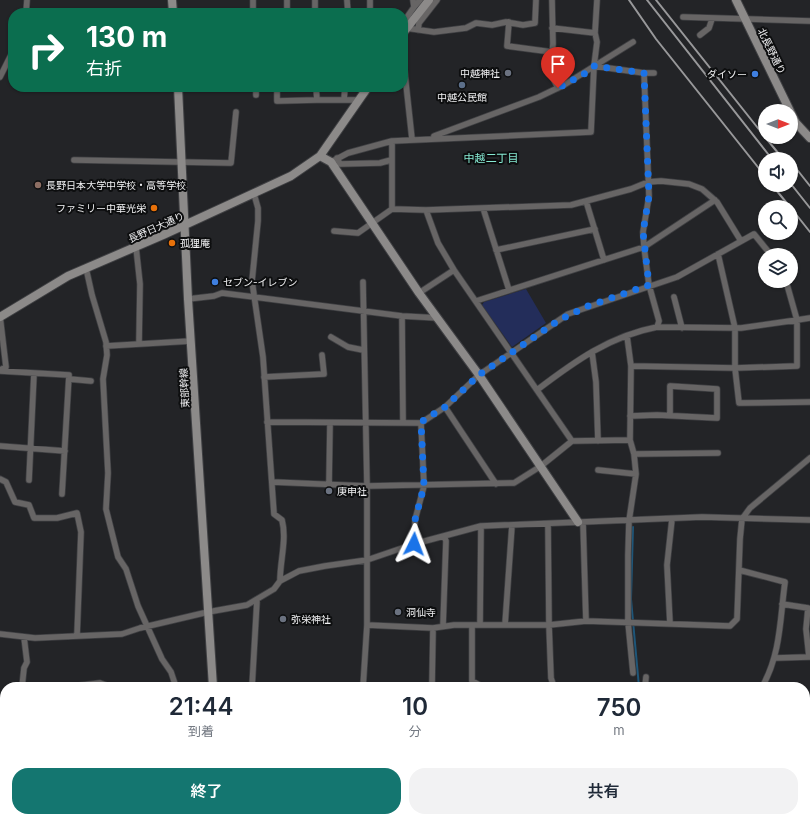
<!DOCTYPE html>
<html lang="ja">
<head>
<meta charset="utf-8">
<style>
  body { margin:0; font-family:Inter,"Noto Sans JP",sans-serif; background:#f2f2f3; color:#1f2937; height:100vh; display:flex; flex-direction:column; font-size:15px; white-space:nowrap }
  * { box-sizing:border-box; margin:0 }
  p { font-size:13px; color:#747a83 }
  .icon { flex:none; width:22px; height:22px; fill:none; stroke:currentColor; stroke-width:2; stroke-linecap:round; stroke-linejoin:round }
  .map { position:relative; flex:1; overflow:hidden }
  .details { position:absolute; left:0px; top:682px; width:810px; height:140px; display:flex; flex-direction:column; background:#fff; border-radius:16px 16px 0 0; box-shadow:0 1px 3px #0004 }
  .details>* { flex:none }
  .banner { position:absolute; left:8px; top:8px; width:400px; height:84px; border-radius:16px; box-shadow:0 1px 3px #0004; background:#0b6e4f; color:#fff; overflow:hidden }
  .needle { width:26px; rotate:90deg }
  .controls { position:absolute; left:758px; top:104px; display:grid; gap:8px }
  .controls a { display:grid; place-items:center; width:40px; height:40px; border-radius:50%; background:#fff; box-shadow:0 1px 3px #0004; font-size:20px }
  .pin { position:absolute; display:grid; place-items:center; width:34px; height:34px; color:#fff; margin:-41px -17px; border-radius:50% 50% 50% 0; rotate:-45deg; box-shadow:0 0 4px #0007 }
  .pin .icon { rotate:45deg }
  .me { position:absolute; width:44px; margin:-22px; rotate:3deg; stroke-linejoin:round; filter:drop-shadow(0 0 3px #0008) }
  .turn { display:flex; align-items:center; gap:14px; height:84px; padding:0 12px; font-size:18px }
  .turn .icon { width:52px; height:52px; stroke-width:2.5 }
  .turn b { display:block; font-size:28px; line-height:34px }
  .eta { display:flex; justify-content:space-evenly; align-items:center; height:68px; text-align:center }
  .eta b { font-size:24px; font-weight:600; line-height:28px }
  .primary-button { display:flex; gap:8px; margin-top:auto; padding:8px 12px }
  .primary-button a { flex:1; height:46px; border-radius:16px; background:#147670; color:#fff; font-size:16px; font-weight:600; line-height:46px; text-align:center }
  .primary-button a+a { background:#f2f2f3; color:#1f2937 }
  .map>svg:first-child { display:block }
  .green { fill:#232d5a }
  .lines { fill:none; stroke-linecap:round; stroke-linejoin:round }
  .stream { stroke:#1e5679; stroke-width:2 }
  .street-casing { stroke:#404144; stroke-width:7 }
  .secondary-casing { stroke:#404144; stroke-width:10 }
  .street { stroke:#676565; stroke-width:5.5 }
  .secondary { stroke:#8c8a89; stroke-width:8 }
  .rail { stroke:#98989a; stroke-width:2 }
  .route { stroke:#1a73e8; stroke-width:7; stroke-dasharray:0 12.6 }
  .worship-dot { fill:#6b7280; stroke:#0d0e0f; stroke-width:1.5 }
  .shop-dot { fill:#3f7fe0; stroke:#0d0e0f; stroke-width:1.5 }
  .service-dot { fill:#5c6f8a; stroke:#0d0e0f; stroke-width:1.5 }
  .education-dot { fill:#8d6e63; stroke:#0d0e0f; stroke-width:1.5 }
  .food-dot { fill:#e8710a; stroke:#0d0e0f; stroke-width:1.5 }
  .labels { text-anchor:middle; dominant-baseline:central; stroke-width:4; stroke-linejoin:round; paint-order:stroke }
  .street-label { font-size:10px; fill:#f1f1f3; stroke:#0d0e0f }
  .poi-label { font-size:10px; fill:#f1f1f3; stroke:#0d0e0f; text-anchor:start }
  .neighbourhood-label { font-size:11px; fill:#86e9d2; stroke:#0d0e0f }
</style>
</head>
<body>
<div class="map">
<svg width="810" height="822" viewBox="0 0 810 822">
  <rect width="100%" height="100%" fill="#232427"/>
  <path class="green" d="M 526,289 L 546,323 L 512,347 L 482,305 L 484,302 Z
    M 0,817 L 75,817 L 110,822 L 0,822 Z"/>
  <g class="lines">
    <path class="stream" d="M 633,527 L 631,599 L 639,687"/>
    <g class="street-casing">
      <path id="street" d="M 315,0 L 315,13
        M 347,0 L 348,13
        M 370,0 L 370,13
        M 413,0 L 414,7 L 403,23 L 406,28 L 434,32 L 466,28 L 476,23 L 492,25 L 506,22 L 523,25 L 535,23 L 536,0
        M 552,0 L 553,44 L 550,72 L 558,88
        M 414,7 L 420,0
        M 26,13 L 27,0
        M 253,13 L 253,0
        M 287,13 L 287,0
        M 683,17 L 810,21
        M 509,22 L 507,46 L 552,52
        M 552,28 L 595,33 L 597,0
        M 418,30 L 419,23 L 437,0
        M 700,35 L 709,28 L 712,19
        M 403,56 L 412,139
        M 594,66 L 644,73 L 654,73
        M 0,77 L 13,51
        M 277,87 L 277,101 L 317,100
        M 316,87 L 317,100 L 344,100
        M 345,87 L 344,100 L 359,100
        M 256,95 L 256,87
        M 434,136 L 539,97 L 564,85 L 633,42
        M 392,141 L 392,209
        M 337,158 L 340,164 L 380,163 L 391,160
        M 74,160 L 231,163 L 236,112
        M 331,162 L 348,153 L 392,141 L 591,132 L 594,66 L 597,42 L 595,33
        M 254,194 L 258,208 L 258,221 L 252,281 L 263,357 L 274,514 L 282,520 C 287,539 280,561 280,581
        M 586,201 L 604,260
        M 483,208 L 509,290
        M 426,210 L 438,243 L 454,270 L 572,441
        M 334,231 L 358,233 L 392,209 L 426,210 L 571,205 L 631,189 L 648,182 L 661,181 L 689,184 L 702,189 L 717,202 L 741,241
        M 136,247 L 140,284 L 139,344
        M 496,250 L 595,229
        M 718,254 L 735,328 L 735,368 L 739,403 L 810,402
        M 86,268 L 92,295 L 106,342 L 107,355 L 103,379 L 108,473 L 106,509 L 118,557 L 126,569 L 138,606 L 162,659 L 171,672 L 176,687
        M 419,293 L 454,270
        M 674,297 L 682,328
        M 188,299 L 214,296 L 222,293 L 402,316 L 438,318
        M 476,301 L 644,247 L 715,200
        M 0,316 L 6,367 L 0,370
        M 402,316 L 403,422
        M 657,327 L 741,328 L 797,320 L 786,281
        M 627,336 L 631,366 L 630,440 L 634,454 L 636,474 L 629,521 L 628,555 L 628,622 L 633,673
        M 331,337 L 348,347 L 363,350
        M 106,346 L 191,341
        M 592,352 L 596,382 L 598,441
        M 631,366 L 735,368 L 797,366 L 797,320 L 810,318
        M 0,371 L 69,375 L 62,494
        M 264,377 L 324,374 L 322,355
        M 69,379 L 91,381
        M 537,390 C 575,361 610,336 657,327 L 659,321 L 649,285 L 644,247 L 643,232 L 649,196 L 644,73
        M 445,407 L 496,484
        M 630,416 L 657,415 L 717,418 L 717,389 L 670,386 L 670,415
        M 267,422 L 421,423 L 445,407 L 479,375 L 568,314 L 677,277 L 754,234 L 771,255
        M 0,446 L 65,451
        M 634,454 L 718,453
        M 598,470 L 636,474
        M 0,479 L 6,482 L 15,502 L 29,505 L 34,518 L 57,518 L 77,513 L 81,532 L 77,636
        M 29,480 L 34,373
        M 272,482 L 367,486 L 514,483 L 541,466 L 572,441 L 630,440
        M 329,485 L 330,423
        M 583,522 L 586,621
        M 548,524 L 549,625 L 551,678 L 554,687
        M 414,544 L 415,520 L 424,486 L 421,423
        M 739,570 L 785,582 C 780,618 781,654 762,687
        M 670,624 L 667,565 L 672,519
        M 367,625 L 433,628 L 454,625 L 549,625 L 586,621 L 730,626 L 737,619 L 740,539 L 742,519 L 750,508 L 810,458
        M 472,625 L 472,681 L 483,687
        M 480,625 L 481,526
        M 505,625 L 512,525
        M 443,626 L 446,541 L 444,536
        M 0,634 L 35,638 L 122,634 L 140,628 L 208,612 L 247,605 L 274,589 L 280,581 L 299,571 L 325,566 L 367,560 L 414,544 L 481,526 L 702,517 L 810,520
        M 775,658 L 809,657 L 806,629 L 808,608 L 782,604
        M 22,687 L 24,668 L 27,662 L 24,637
        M 66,687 L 100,683 L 111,687
        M 252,687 L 257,600
        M 363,687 L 367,625 L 367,486 L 363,282
        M 432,687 L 433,628
        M 645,687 L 646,677
        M 439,822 L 441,817
        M 638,822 L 639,817
        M 752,822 L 752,817"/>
    </g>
    <g class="secondary-casing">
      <path id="secondary" d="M 172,0 L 173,13
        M 736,0 L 790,111
        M 403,33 L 429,0
        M 178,87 L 188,299 L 213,687
        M 791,113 L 796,123 L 810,138
        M 320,156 L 331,162 L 419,293 L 479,375 L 578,522
        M 0,317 L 68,276 L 163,235 L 291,176 L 320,156 L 368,87
        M 0,769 L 5,770
        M 222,817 L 222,822
        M 489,817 L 604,822"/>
    </g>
    <use href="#street" class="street"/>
    <use href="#secondary" class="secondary"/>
    <path class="rail" d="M 629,0 L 656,39 L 765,176
      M 647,0 L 772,159
      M 656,0 L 765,137
      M 765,137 L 783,159
      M 791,162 L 810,186
      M 791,184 L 810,208
      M 772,185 L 790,207
      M 791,208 L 810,232"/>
  </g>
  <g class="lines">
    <path class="route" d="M 414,544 L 415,520 L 424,486 L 421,422 L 445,407 L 479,375 L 559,320 L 588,306 L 649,285 L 643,232 L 649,196 L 644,73 L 594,66 L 584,74 L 558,88"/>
  </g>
  <g class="worship-dot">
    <circle cx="508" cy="73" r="4"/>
    <circle cx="329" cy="491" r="4"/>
    <circle cx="398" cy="612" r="4"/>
    <circle cx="283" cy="619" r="4"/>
  </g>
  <g class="shop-dot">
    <circle cx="755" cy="74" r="4"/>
    <circle cx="215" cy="282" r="4"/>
  </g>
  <circle class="service-dot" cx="462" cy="85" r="4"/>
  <circle class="education-dot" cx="38" cy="185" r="4"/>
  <g class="food-dot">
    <circle cx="154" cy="208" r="4"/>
    <circle cx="172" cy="243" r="4"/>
  </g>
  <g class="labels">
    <g class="street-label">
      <text transform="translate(772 51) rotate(64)">北長野通り</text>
      <text transform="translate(156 227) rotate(-24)">長野日大通り</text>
      <text transform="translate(184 388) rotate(-93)">東部幹線</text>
    </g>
    <g class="poi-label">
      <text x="500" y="73" text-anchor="end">中越神社</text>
      <text x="747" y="74" text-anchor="end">ダイソー</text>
      <text x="462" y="97" text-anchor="middle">中越公民館</text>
      <text x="46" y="185">長野日本大学中学校・高等学校</text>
      <text x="146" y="208" text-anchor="end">ファミリー中華光栄</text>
      <text x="180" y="243">孤狸庵</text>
      <text x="223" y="282">セブン-イレブン</text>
      <text x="337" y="491">庚申社</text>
      <text x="406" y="612">洞仙寺</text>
      <text x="291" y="619">弥栄神社</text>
    </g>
    <g class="neighbourhood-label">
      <text x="491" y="158">中越二丁目</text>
    </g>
  </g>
</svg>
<div class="controls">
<a><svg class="needle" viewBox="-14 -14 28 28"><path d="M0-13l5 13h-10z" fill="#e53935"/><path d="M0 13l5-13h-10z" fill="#747a83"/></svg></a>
<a><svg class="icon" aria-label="sound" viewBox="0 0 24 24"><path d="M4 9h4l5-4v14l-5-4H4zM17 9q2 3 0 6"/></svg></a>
<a><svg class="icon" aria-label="search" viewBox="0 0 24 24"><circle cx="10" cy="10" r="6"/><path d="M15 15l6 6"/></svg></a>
<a><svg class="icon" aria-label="layers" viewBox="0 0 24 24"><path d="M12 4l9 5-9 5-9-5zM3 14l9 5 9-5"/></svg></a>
</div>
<div class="pin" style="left:558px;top:88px;background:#d93025"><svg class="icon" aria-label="arrive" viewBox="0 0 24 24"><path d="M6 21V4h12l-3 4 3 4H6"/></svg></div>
<svg class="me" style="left:414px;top:544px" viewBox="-20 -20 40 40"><path d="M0-17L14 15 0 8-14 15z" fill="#1a73e8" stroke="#fff" stroke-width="4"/></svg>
<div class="banner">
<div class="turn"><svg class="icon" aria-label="right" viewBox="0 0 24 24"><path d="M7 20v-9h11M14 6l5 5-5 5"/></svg><div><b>130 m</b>右折</div></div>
</div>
<section class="details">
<div class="eta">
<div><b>21:44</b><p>到着</p></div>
<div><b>10</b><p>分</p></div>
<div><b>750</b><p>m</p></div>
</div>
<div class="primary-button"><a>終了</a><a>共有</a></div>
</section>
</div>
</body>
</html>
